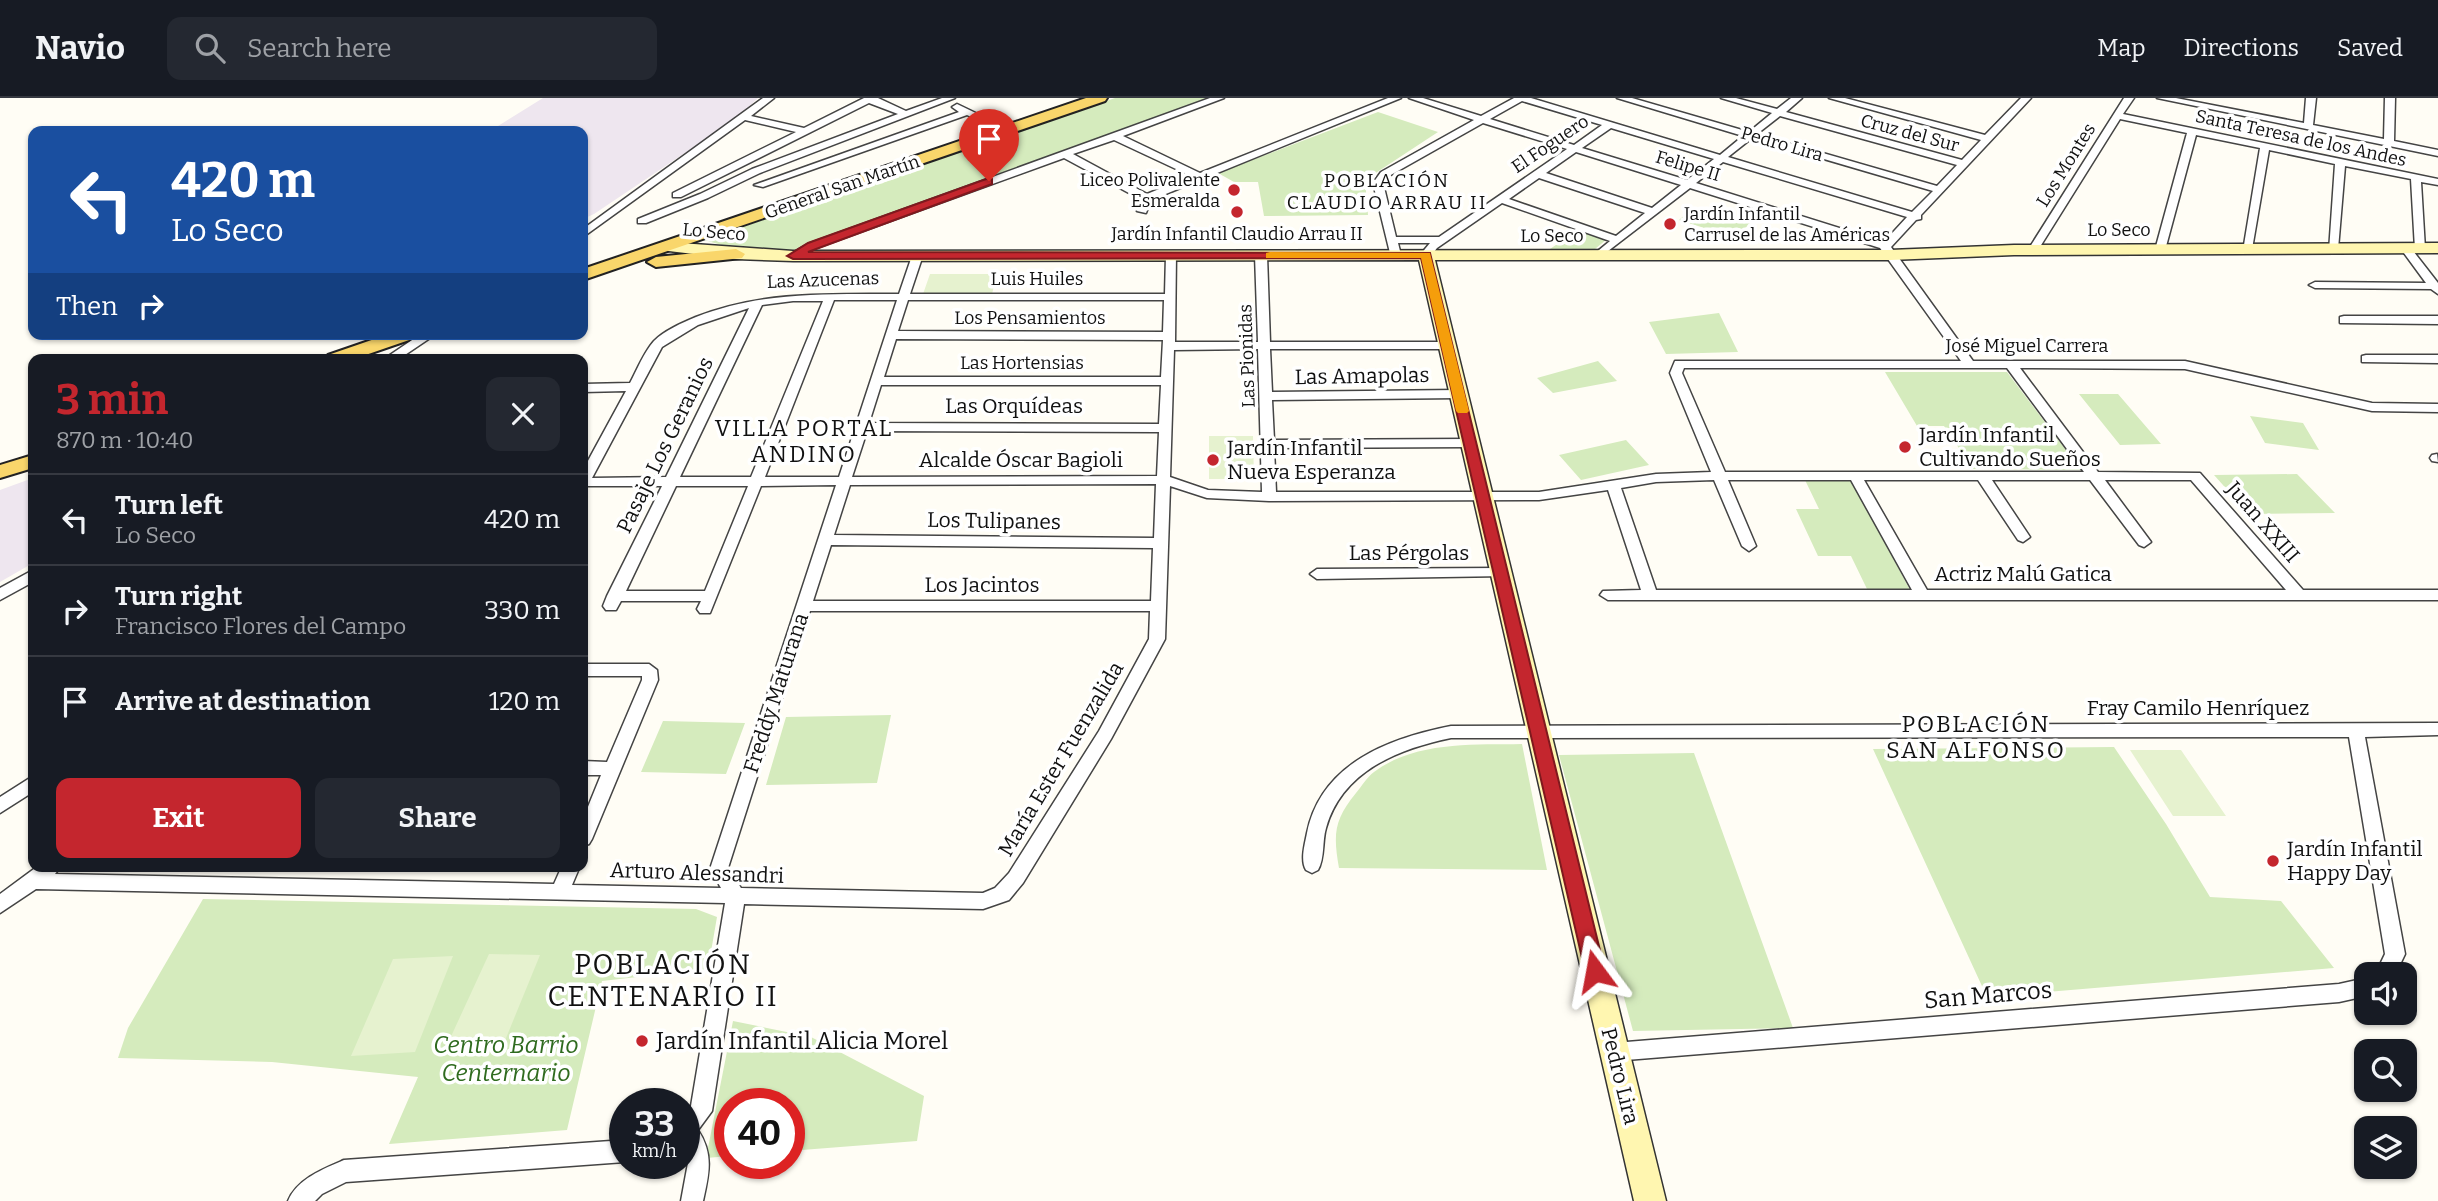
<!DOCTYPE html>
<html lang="en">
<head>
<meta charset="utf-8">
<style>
  body { margin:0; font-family:Bitter,serif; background:#242831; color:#f1f3f6; height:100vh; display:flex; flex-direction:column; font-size:26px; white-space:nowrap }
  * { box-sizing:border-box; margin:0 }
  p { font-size:23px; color:#9ea1a6 }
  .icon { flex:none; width:38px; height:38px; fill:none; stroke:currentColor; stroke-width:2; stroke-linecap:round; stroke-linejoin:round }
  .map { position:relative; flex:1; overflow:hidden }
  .side { position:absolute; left:28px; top:256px; width:560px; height:518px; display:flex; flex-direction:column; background:#171b24; border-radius:14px; box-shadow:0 2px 5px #0004 }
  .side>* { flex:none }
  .guide { position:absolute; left:28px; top:28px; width:560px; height:214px; border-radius:14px; box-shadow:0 2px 5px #0004; background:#1a4fa0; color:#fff; overflow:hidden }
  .tools { position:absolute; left:2354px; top:864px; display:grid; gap:14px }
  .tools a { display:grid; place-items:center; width:63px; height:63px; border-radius:14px; background:#171b24; box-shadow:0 2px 5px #0004; font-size:35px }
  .speed { position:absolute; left:609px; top:990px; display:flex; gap:14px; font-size:35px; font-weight:700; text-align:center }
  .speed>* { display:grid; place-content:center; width:91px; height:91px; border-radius:50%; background:#171b24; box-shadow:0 2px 5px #0004; line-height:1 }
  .speed small { font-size:18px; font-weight:400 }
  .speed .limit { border:10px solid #d22; background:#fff; color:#111 }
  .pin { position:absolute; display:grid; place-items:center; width:60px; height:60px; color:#fff; margin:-72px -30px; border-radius:50% 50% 50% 0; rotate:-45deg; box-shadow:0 0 7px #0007 }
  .pin .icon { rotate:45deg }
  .me { position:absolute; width:77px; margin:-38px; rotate:347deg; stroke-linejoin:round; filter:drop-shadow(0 0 5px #0008) }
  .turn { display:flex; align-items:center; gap:24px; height:147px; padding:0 28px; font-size:32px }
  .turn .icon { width:91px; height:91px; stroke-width:2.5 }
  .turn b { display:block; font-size:49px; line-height:60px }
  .then { display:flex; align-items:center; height:66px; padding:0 28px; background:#0003; gap:14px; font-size:26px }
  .round { display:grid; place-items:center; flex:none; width:74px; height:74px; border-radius:14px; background:#242831 }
  .head { display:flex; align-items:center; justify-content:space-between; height:119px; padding:0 28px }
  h1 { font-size:42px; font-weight:700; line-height:52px; color:#c4262e }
  .cta { display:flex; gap:14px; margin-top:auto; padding:14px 28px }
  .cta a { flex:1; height:80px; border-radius:14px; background:#c4262e; color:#fff; font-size:28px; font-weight:700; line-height:80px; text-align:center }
  .cta a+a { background:#242831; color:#f1f3f6 }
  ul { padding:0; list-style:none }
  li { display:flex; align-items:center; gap:21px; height:91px; padding:0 28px; border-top:2px solid #363941 }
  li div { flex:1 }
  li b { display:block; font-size:26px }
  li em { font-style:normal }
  header { display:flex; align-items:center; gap:42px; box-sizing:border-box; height:98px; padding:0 35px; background:#171b24; border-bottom:2px solid #363941 }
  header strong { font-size:33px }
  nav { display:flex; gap:38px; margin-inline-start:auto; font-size:24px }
  .search { width:490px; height:63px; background:#242831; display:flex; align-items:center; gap:18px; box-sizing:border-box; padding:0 24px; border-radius:14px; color:#9ea1a6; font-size:26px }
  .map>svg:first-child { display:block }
  .industrial { fill:#eee6ef }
  .green { fill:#d5ebbd }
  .pitch { fill:#e6f2cf }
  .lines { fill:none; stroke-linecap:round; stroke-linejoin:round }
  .street-casing { stroke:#444; stroke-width:3 }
  .secondary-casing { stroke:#333; stroke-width:3 }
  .primary-casing { stroke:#222; stroke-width:4 }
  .street { fill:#fff; fill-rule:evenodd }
  .secondary { fill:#fff6b0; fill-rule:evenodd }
  .primary { fill:#f9d66b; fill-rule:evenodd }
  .route { fill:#c4262e; stroke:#7f191e; stroke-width:2 }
  .slow { fill:#f59e0b }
  .poi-dot { fill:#c4262e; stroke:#fff; stroke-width:2.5 }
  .labels { text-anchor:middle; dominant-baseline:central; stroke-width:7; stroke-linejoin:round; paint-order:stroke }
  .far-street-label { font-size:18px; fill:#111; stroke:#fff }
  .far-poi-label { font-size:18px; fill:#111; stroke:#fff; text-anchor:end }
  .far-neighbourhood-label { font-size:19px; letter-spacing:2px; fill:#111; stroke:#fff }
  .street-label { font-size:21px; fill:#111; stroke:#fff }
  .poi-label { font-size:21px; fill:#111; stroke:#fff; text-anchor:start }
  .neighbourhood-label { font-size:23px; letter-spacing:2px; fill:#111; stroke:#fff }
  .near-street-label { font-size:24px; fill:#111; stroke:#fff }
  .near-poi-label { font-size:24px; fill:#111; stroke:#fff; text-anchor:start }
  .near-park-label { font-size:24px; font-style:italic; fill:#2f6b1f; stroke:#fff }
  .near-neighbourhood-label { font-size:28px; letter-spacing:2px; fill:#111; stroke:#fff }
</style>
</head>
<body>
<header>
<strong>Navio</strong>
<div class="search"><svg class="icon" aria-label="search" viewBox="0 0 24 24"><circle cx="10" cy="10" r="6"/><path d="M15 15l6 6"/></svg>Search here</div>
<nav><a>Map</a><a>Directions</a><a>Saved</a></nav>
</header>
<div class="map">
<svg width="2438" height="1103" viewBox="0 0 2438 1103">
  <rect width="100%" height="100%" fill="#fffdf5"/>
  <path class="industrial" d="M 543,0 L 758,0 L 737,20 L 594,116 L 583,121 L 583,33 L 490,33 Z
    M 33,380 L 33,465 L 0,484 L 0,392 Z"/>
  <path class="green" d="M 1115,0 L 1218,0 L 794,152 C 765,158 732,151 705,142 Z
    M 1378,14 L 1438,34 L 1365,82 L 1368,117 L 1264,118 L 1258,84 L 1234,84 L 1218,75 Z
    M 1694,109 L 1750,125 L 1736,140 L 1679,122 Z
    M 1578,132 L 1607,141 L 1595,151 L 1550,151 Z
    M 1719,215 L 1738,254 L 1666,256 L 1649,224 Z
    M 1598,263 L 1617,283 L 1553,295 L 1537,280 Z
    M 1885,274 L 2007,274 L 2081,372 L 1973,371 L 1944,328 L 1917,328 Z
    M 2079,296 L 2118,296 L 2161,346 L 2120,347 Z
    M 2250,318 L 2303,325 L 2319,352 L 2265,345 Z
    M 1626,342 L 1649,367 L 1581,382 L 1559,357 Z
    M 2297,376 L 2335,415 L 2249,416 L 2214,377 Z
    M 1805,382 L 1852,383 L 1910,492 L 1867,491 L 1851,458 L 1818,458 L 1796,411 L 1819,411 Z
    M 891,617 L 877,685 L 766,687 L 786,619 Z
    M 663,623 L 745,625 L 726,676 L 641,674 Z
    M 1522,646 L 1547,772 L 1339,770 C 1333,736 1334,722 1356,695 C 1362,688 1367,679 1374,674 C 1416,643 1472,647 1522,646 Z
    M 2114,649 L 2166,726 L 2210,799 L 2281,803 L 2334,870 L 1987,899 L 1873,651 Z
    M 1694,655 L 1793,930 L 1633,933 L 1559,657 Z
    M 203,801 L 696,811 L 717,819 L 708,871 L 602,883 L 567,1032 L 389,1046 L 418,979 L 272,964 L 118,960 L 128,930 Z
    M 733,923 L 811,939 L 924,998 L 917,1043 L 789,1053 L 789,1006 L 730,1006 L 730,1058 L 706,1060 Z"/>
  <path class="pitch" d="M 930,176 L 997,176 L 992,196 L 923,196 Z
    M 1209,338 L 1253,338 L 1254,381 L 1209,381 Z
    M 2130,652 L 2181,652 L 2226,718 L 2173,718 Z
    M 489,856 L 540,857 L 504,945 L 448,945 Z
    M 453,858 L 415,954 L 351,958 L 393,861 Z"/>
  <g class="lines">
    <g class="street-casing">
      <path id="street" d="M 763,0 L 774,0 L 751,18 L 804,30 L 864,0 L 878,0 L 906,13 L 942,0 L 955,0 L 760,75 L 708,100 L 646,125 L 638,125 L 638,121 L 700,96 L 752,71 L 898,16 L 869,5 L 681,99 L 673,99 L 673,95 L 796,34 L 745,22 L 583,139 L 583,131 Z
        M 1210,0 L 1224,0 L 1123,38 L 1200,75 L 1388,0 L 1401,0 L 1151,102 L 1146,115 L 1137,113 L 1140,101 L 1064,60 L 816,150 L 797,160 L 787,158 L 808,146 ZM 1114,42 L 1191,78 L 1147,96 L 1073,56 Z
        M 1409,0 L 1423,0 L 1481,18 L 1514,0 L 1531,0 L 1720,57 L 1743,38 L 1617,0 L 1632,0 L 1749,34 L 1772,15 L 1721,0 L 1736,0 L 1777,11 L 1791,0 L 1802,0 L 1786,14 L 1962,62 L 1981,42 L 1829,0 L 1845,0 L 1985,37 L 2021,0 L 2031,0 L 1921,117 L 1921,121 L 1916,122 L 1891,149 L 1973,263 L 2185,263 L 2372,305 L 2438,306 L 2438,314 L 2372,313 L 2185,271 L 2020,270 L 2098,374 L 2200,375 L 2303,492 L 2438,492 L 2438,502 L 1608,502 L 1600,497 L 1603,493 L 1641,492 L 1608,392 L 1539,402 L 1269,403 L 1207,400 L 1170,388 L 1165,541 L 1111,641 L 1023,785 L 1009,802 L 983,811 L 744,806 L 712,1013 L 698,1032 C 714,1056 709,1076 703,1103 L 681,1103 L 688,1065 L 684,1049 L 684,1015 L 691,1008 L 725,805 L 36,791 L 0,815 L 0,796 L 38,768 L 61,768 L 55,776 L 554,786 L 562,768 L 580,768 L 572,787 L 721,790 L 710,771 L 836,387 L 761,388 L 710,515 L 700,515 L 697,511 L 701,503 L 621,503 L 616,512 L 606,512 L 603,508 L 607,498 L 662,388 L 583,388 L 583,372 L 626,293 L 583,294 L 583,286 L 630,285 C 637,272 644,254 654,243 C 665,232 682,225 696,219 C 762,193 829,196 899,196 L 913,155 L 923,157 L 910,196 L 1165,196 L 1166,157 L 1176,155 L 1175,244 L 1258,244 L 1255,157 L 1261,154 L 1267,157 L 1270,244 L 1451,244 L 1453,247 L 1447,251 L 1270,251 L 1272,294 L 1459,292 L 1465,296 L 1459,300 L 1272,302 L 1274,342 L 1470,341 L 1477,345 L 1470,349 L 1274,350 L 1276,394 L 1539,394 L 1656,376 L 1711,374 L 1670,275 L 1675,263 L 1961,263 L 1880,150 L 1690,90 L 1599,160 L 1593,157 L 1610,143 L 1502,105 L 1437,150 L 1430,159 L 1420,157 L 1430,145 L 1398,145 L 1401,157 L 1391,159 L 1373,85 L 1381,74 L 1474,22 ZM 1522,3 L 1602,27 L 1574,47 L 1490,21 ZM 1780,18 L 1957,67 L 1937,88 L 1757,36 ZM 1483,25 L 1567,51 L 1439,139 L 1396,139 L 1383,85 L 1389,78 ZM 1611,30 L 1714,61 L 1687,82 L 1582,50 ZM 1752,40 L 1933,93 L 1912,114 L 1728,59 ZM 1576,54 L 1681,87 L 1652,110 L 1546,75 ZM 1723,64 L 1907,119 L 1884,144 L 1696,85 ZM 1539,80 L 1645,115 L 1616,138 L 1509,101 ZM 834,202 L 897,202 L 839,379 L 765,379 ZM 908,202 L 1164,202 L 1163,234 L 898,233 ZM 793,203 L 823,203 L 751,379 L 680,379 L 762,207 ZM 749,210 L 666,379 L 592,380 L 662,249 L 698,227 ZM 896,241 L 1163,242 L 1161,279 L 884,279 ZM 1258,251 L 1262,394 L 1208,392 L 1170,379 L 1174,252 ZM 1684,270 L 2007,270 L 2084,374 L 1725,374 L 1682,275 ZM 881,287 L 1161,287 L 1159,326 L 869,325 ZM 867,333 L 1159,334 L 1157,378 L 852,379 ZM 1714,382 L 1742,448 L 1749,453 L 1756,448 L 1728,382 L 1851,382 L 1912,492 L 1656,492 L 1621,390 L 1656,384 ZM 1864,382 L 1978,382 L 2018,442 L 2023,444 L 2030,439 L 1992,382 L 2090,382 L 2139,447 L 2144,449 L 2151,444 L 2105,382 L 2191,382 L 2286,492 L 1927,492 ZM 1156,386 L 1154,440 L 834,437 L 850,387 ZM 676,388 L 748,388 L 705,493 L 626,493 ZM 831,447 L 1153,450 L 1151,503 L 813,503 ZM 810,513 L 1150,513 L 1149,541 L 1099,633 L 1009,775 L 995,790 L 983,795 L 741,790 L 728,770 Z
        M 2124,0 L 2134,0 L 2123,16 L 2438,81 L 2438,87 L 2421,84 L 2425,151 L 2420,154 L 2415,151 L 2411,81 L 2345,68 L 2338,151 L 2329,153 L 2335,66 L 2269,52 L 2252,151 L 2243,153 L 2260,50 L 2196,37 L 2165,152 L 2156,154 L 2155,152 L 2187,35 L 2120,21 L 2038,152 L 2029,154 L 2028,152 Z
        M 2157,0 L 2176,0 L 2304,25 L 2306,0 L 2316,0 L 2313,27 L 2384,41 L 2385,0 L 2395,0 L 2394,43 L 2438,52 L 2438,58 Z
        M 957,6 L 1011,32 L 1003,34 L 967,17 L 763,89 L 754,87 L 959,14 L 952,9 Z
        M 2406,148 L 2410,149 L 2438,185 L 2438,196 L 2431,191 L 2315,190 L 2309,187 L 2315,184 L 2426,185 L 2401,151 Z
        M 2344,218 L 2438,218 L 2438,226 L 2340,225 L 2340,219 Z
        M 421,236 L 436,236 L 399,261 L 384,261 Z
        M 2366,257 L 2438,257 L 2438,265 L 2362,264 L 2362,258 Z
        M 2437,356 L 2438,364 L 2432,363 L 2430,360 L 2432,357 Z
        M 1501,470 L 1506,472 L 1508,475 L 1506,478 L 1317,481 L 1310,476 L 1317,471 Z
        M 33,472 L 33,484 L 0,502 L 0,490 Z
        M 583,566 L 649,566 L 657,572 L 658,582 L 592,741 L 589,746 L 583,748 L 583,721 L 601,677 L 583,677 L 583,663 L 607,664 L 642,582 L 642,578 L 583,578 Z
        M 2438,625 L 2438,637 L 2365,639 L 2405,856 L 2395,877 L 2375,877 L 2385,856 L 2349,639 L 1451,640 C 1398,651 1342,673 1326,730 C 1322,743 1325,760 1318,772 L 1312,775 L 1306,772 C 1300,762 1305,746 1307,735 C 1321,665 1390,640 1451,628 Z
        M 33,678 L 33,694 L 0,715 L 0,699 Z
        M 2366,880 L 2366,898 L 2339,904 L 1614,963 L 1607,961 L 1604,954 L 1607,947 L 1614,945 L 2339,886 Z
        M 625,1042 L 625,1064 L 346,1084 L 322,1096 L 315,1103 L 288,1103 C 297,1081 323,1071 344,1062 Z"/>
    </g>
    <g class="secondary-casing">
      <path id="secondary" d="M 666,144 L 793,153 L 1890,152 L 2014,147 L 2438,145 L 2438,155 L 2014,157 L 1890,162 L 1435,162 L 1666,1103 L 1634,1103 L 1419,162 L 793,163 L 736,161 L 660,152 L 658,149 Z"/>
    </g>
    <g class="primary-casing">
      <path id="primary" d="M 1086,0 L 1107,0 L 1105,3 L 583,182 L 583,171 Z
        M 736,151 L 745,156 L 742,160 L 656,169 L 647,164 L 656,159 Z
        M 389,236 L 417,236 L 415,240 L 354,261 L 326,261 L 328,257 Z
        M 33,357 L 33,370 L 0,380 L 0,367 Z"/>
    </g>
    <use href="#street" class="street"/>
    <use href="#secondary" class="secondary"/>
    <use href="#primary" class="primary"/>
  </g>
  <path class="route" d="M 989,80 L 992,81 L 992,86 L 808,154 L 1430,155 L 1605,873 L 1602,880 L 1595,882 L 1588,880 L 1585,873 L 1421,160 L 793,161 L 787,158 L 808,145 Z"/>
  <path class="slow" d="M 1270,154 L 1430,155 L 1469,313 L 1467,315 L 1458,315 L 1456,313 L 1421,160 L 1266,160 L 1266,155 Z"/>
  <g class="poi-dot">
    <circle cx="1234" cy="92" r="7"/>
    <circle cx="1237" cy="114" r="7"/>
    <circle cx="1670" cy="126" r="7"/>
    <circle cx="1905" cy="349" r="7"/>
    <circle cx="1213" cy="362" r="7"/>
    <circle cx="2273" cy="763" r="7"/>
    <circle cx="642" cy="943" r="7"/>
  </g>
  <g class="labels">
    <g class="far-street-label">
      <text transform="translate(1910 35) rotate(15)">Cruz del Sur</text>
      <text transform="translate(2301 40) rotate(12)">Santa Teresa de los Andes</text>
      <text transform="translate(1550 46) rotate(-34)">El Foguero</text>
      <text transform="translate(1782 46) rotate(16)">Pedro Lira</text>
      <text transform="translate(2066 67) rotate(-58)">Los Montes</text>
      <text transform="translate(1688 68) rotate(17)">Felipe II</text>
      <text transform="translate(842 89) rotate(-19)">General San Martín</text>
      <text x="2119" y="132">Lo Seco</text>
      <text transform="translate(714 134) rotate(5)">Lo Seco</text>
      <text x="1552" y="138">Lo Seco</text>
      <text x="1037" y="181">Luis Huiles</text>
      <text transform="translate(823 182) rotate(-2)">Las Azucenas</text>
      <text x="1030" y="220">Los Pensamientos</text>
      <text x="2027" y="248">José Miguel Carrera</text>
      <text transform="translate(1247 258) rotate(-92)">Las Pionidas</text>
      <text x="1022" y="265">Las Hortensias</text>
    </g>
    <g class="far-poi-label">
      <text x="1220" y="82">Liceo Polivalente<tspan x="1220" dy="21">Esmeralda</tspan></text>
      <text x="1684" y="116" text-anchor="start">Jardín Infantil<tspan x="1684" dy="21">Carrusel de las Américas</tspan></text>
      <text x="1237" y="136" text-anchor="middle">Jardín Infantil Claudio Arrau II</text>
    </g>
    <g class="far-neighbourhood-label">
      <text x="1387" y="82">POBLACIÓN<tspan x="1387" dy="22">CLAUDIO ARRAU II</tspan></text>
    </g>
    <g class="street-label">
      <text transform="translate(1362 278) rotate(-1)">Las Amapolas</text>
      <text x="1014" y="308">Las Orquídeas</text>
      <text transform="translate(665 347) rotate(-64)">Pasaje Los Geranios</text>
      <text x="1021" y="362">Alcalde Óscar Bagioli</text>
      <text transform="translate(994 423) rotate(1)">Los Tulipanes</text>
      <text transform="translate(2263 424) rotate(49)">Juan XXIII</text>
      <text x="1409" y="455">Las Pérgolas</text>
      <text x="2023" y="476">Actriz Malú Gatica</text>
      <text x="982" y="487">Los Jacintos</text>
      <text transform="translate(776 595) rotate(-72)">Freddy Maturana</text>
      <text x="2198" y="610">Fray Camilo Henríquez</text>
      <text transform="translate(1061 661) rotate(-59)">María Ester Fuenzalida</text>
      <text transform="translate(697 775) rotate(2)">Arturo Alessandri</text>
      <text transform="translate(1620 978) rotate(76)">Pedro Lira</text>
    </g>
    <g class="poi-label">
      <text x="1919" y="337">Jardín Infantil<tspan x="1919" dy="24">Cultivando Sueños</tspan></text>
      <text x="1227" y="350">Jardín Infantil<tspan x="1227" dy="24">Nueva Esperanza</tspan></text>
      <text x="2287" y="751">Jardín Infantil<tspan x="2287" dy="24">Happy Day</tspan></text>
    </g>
    <g class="neighbourhood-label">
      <text x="804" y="330">VILLA PORTAL<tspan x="804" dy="26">ANDINO</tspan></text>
      <text x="1976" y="626">POBLACIÓN<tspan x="1976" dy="26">SAN ALFONSO</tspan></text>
    </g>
    <g class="near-street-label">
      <text transform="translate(1988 897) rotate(-5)">San Marcos</text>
    </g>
    <g class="near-poi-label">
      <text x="656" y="943">Jardín Infantil Alicia Morel</text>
    </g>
    <g class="near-park-label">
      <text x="506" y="947">Centro Barrio<tspan x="506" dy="28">Centernario</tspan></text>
    </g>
    <g class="near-neighbourhood-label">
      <text x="663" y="866">POBLACIÓN<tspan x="663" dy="32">CENTENARIO II</tspan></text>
    </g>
  </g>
</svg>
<div class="tools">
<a><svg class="icon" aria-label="sound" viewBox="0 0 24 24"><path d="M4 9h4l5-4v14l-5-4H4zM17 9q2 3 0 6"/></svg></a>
<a><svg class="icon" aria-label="search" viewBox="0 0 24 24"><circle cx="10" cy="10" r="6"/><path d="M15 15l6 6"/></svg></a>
<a><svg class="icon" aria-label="layers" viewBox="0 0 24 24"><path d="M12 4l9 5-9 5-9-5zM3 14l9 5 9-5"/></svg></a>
</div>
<div class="speed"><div>33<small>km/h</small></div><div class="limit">40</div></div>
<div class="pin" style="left:989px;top:83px;background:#d93025"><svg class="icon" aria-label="arrive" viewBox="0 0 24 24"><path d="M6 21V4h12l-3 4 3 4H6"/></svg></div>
<svg class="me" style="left:1595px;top:873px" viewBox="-20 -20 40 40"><path d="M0-17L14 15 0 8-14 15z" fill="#c4262e" stroke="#fff" stroke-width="4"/></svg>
<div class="guide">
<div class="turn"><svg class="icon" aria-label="left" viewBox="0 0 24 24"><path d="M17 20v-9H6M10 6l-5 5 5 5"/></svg><div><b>420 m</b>Lo Seco</div></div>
<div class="then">Then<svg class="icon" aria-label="right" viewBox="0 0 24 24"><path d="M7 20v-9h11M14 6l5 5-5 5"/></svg></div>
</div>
<section class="side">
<div class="head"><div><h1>3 min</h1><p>870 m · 10:40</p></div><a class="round"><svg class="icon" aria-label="close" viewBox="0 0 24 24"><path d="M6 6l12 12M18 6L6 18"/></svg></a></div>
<ul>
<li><svg class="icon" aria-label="left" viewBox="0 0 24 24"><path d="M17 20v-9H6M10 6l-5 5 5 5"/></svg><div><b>Turn left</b><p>Lo Seco</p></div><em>420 m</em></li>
<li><svg class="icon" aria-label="right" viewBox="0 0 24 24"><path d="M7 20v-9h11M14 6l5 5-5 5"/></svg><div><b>Turn right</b><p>Francisco Flores del Campo</p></div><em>330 m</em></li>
<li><svg class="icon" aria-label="arrive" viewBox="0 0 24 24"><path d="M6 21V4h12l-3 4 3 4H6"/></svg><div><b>Arrive at destination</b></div><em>120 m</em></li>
</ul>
<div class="cta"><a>Exit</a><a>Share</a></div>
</section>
</div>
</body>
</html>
